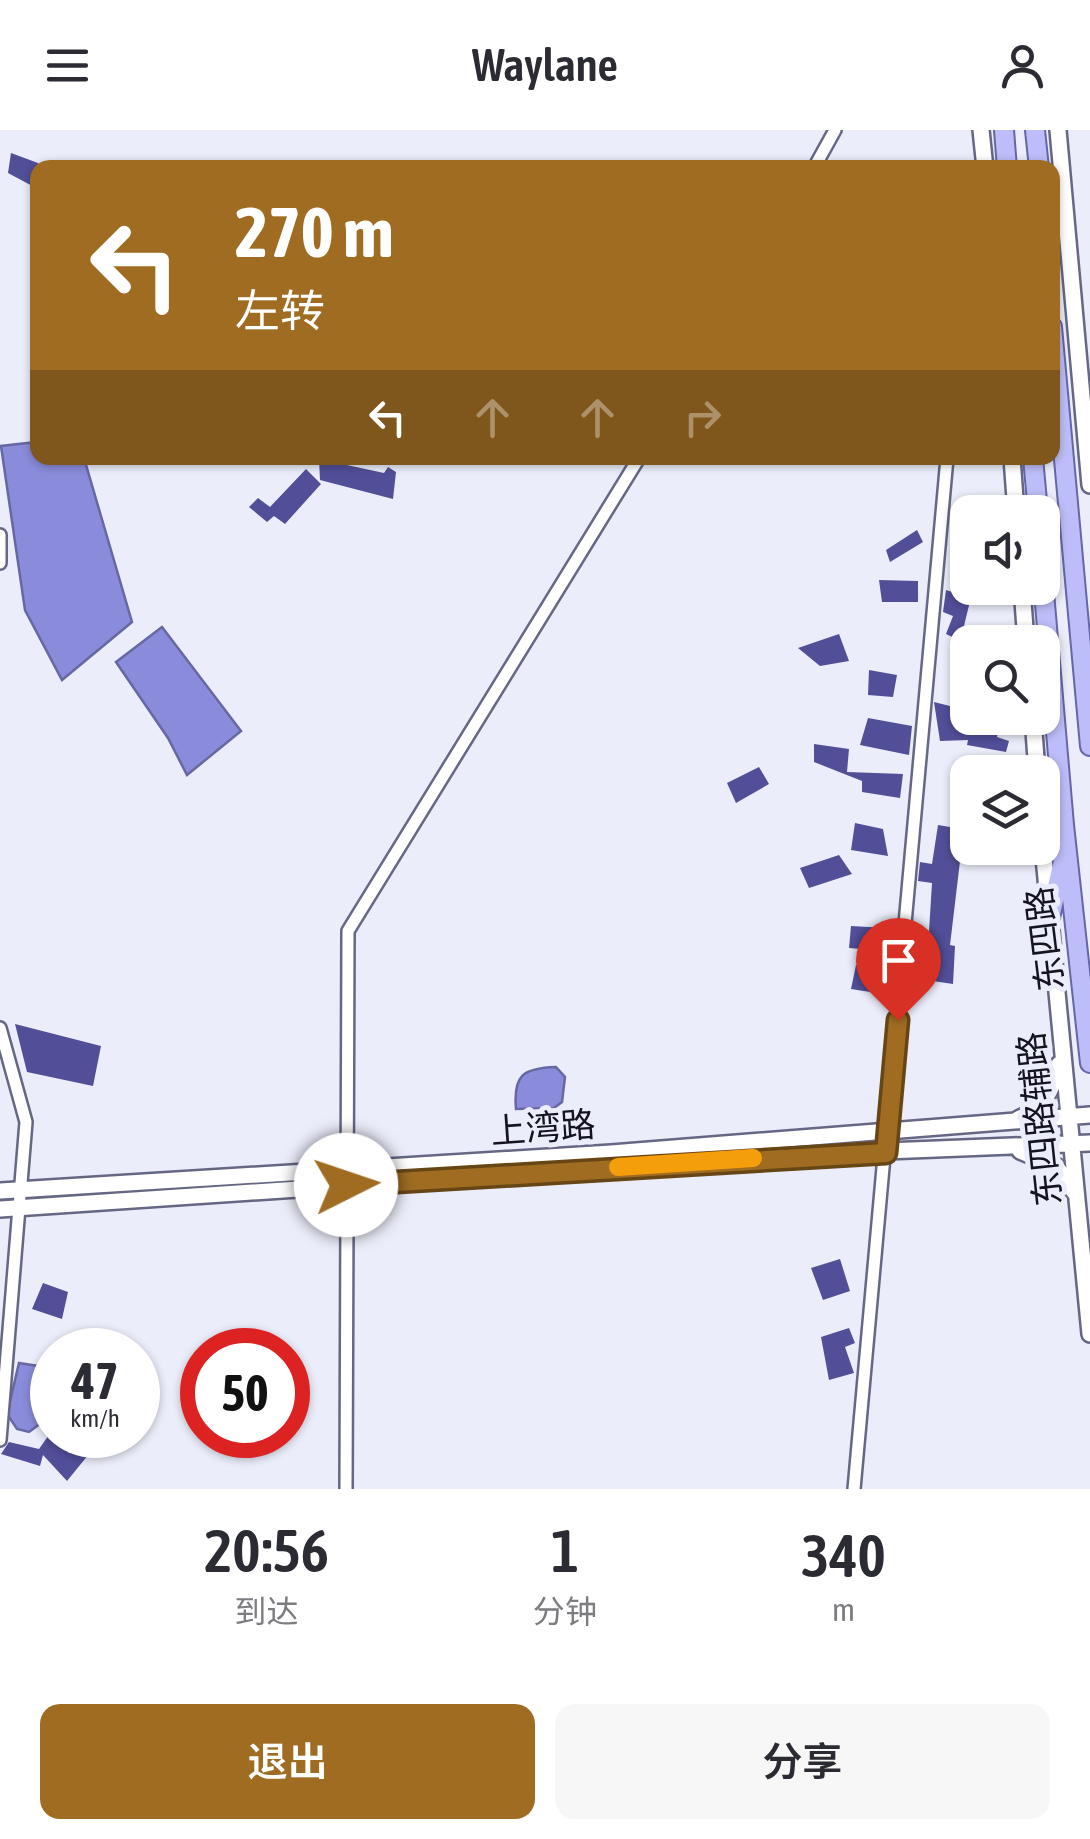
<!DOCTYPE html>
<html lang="zh">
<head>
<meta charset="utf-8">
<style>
  body { margin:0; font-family:"Asap Condensed","Noto Sans SC",sans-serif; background:#f7f7f7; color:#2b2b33; height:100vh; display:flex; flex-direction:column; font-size:38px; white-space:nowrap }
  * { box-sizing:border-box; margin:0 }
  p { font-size:32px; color:#7c7c81 }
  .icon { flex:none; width:55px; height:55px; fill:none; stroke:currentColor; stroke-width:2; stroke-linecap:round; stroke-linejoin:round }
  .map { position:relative; height:1359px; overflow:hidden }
  .sheet { display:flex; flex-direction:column; background:#fff; flex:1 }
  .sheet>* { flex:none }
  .hud { position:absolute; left:30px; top:30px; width:1030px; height:305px; border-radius:20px; box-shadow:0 2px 8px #0004; background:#9f6c22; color:#fff; overflow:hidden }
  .tools { position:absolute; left:950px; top:365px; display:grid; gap:20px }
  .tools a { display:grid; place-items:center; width:110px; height:110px; border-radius:20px; background:#fff; box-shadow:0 2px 8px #0004; font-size:50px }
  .speed { position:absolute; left:30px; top:1198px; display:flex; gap:20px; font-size:50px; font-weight:700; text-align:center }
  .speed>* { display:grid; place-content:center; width:130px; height:130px; border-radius:50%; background:#fff; box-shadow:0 2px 8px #0004; line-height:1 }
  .speed small { font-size:25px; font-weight:400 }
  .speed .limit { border:15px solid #d22; background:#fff; color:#111 }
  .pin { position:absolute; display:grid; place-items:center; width:85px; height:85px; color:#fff; margin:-102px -42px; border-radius:50% 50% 50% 0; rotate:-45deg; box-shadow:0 0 10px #0007 }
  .pin .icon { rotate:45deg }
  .me { position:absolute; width:110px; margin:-55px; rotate:86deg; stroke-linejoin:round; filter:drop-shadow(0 0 8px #0008) }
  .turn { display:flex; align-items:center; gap:35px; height:210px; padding:0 40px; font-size:45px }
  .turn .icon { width:130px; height:130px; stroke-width:2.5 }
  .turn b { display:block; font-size:70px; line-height:85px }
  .lanes { display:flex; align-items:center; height:95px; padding:0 40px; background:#0003; justify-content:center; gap:50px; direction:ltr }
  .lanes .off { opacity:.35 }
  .eta { display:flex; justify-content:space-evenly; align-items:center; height:170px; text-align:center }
  .eta b { font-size:60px; font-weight:600; line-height:70px }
  .action { display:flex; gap:20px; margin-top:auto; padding:20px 40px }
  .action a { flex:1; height:115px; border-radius:20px; background:#9f6c22; color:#fff; font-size:40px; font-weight:600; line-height:115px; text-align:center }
  .action a+a { background:#f7f7f7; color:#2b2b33 }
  header { display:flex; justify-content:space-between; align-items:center; height:130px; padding:0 40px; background:#fff; font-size:45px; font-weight:600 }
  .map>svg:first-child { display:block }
  .water { fill:#8a8cdb; stroke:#6668a3; stroke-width:2.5 }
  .building { fill:#514f98 }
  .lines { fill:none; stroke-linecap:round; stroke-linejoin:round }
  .minor-casing { stroke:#656784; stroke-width:16 }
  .secondary-casing { stroke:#656784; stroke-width:20 }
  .primary-casing { stroke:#6566aa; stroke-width:22 }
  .minor { stroke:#fff; stroke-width:11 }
  .secondary { stroke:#fff; stroke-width:15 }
  .primary { stroke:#bdbef9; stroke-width:18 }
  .route-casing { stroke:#674616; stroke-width:25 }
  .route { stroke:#9f6c22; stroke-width:18 }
  .slow { stroke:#f59e0b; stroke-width:18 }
  .labels { text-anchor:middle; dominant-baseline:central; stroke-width:10; stroke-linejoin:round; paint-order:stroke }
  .street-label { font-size:35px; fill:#13141f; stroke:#ebedfa }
</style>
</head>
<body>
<header><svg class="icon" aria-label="menu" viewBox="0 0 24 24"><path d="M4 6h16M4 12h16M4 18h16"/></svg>Waylane<svg class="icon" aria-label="person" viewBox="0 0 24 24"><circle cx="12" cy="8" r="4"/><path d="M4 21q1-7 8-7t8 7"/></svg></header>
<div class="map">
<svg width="1090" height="1359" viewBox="0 0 1090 1359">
  <rect width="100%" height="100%" fill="#ebedfa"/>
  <path class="water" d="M 37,312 L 38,328 L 84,328 L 132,492 L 62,550 L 25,480 L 1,316 Z
    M 162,497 L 241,601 L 187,645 L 168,608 L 116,532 Z
    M 556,937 L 565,947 L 562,972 L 554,978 L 516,979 C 513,945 523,938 556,937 Z
    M 19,1233 L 52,1238 L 52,1285 L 29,1302 L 17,1299 L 7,1284 Z"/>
  <path class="building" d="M 11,23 L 38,33 L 38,59 L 8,43 Z
    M 319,329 L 384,343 L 388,337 L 396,342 L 393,369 L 320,350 Z
    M 306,339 L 321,354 L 285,394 L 274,386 L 267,392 L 249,377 L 258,368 L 270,377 Z
    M 917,400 L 923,412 L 890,432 L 886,420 Z
    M 879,450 L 918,451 L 918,472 L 882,472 Z
    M 966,458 L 1000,458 L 982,472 L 972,463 L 963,500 L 993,512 L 963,512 L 946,504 L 953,486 L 943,482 L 946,460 L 962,465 L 969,460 Z
    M 839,504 L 849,531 L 820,536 L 798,518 Z
    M 869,540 L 897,545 L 893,567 L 868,565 Z
    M 934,572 L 950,576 L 950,581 L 960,582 L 960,588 L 1000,588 L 997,607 L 1009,611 L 1006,622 L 967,615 L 968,610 L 940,611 Z
    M 868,588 L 912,596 L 909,625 L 860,615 Z
    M 814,614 L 849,619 L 847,642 L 903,644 L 900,668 L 862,662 L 862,651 L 814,632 Z
    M 759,637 L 769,654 L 736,673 L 727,653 Z
    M 855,693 L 883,699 L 888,726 L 851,720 Z
    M 938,695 L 968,700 L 968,724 L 961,723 L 950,815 L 955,816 L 953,854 L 926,850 L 932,753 L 918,751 L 920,732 L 932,734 Z
    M 839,725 L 852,744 L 809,758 L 800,738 Z
    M 851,796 L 886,798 L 882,821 L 849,818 Z
    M 856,835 L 890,843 L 883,864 L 851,859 Z
    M 15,894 L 101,916 L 93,956 L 27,942 Z
    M 840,1129 L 850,1161 L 823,1170 L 811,1138 Z
    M 43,1153 L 68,1162 L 62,1189 L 32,1179 Z
    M 849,1198 L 855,1213 L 845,1217 L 854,1243 L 829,1250 L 821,1207 Z
    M 51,1302 L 69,1323 L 87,1305 L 98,1313 L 67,1351 L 43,1325 L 40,1336 L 1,1324 L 9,1312 L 39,1319 Z"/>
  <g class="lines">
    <g class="minor-casing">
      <path id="minor" d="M 814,38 L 835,0
        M 0,405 L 0,433
        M 0,898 L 26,992 L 0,1310
        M 346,1359 L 348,801 L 639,328
        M 854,1359 L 947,328"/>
    </g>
    <g class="secondary-casing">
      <path id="secondary" d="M 981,0 L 985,38
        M 1058,0 L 1090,355
        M 1012,328 L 1016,382
        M 1022,458 L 1026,512
        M 1033,588 L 1037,642
        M 1042,707 L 1090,1204
        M 1018,989 C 1043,979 1053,960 1059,934
        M 1020,1021 L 1056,1036 L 1074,1062
        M 0,1061 L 611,1023 L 1090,985
        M 0,1079 L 836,1023 L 1090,1013"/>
    </g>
    <g class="primary-casing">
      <path id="primary" d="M 1004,0 L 1007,38
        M 1035,0 L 1039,38
        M 1052,197 L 1090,616
        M 1033,328 L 1038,382
        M 1042,439 L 1064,695 L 1090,933
        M 1049,792 L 1063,731"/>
    </g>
    <use href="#minor" class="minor"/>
    <use href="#secondary" class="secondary"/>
    <use href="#primary" class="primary"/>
  </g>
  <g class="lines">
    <g class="route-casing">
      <path id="route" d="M 346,1055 L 886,1023 L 898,890"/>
    </g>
    <use href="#route" class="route"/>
    <path class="slow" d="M 618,1037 L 753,1028"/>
  </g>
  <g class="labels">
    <g class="street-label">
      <text transform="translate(1044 809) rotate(-97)">东四路</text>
      <text transform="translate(1039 989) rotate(-96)">东四路辅路</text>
      <text transform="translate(543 997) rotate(-4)">上湾路</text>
    </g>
  </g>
</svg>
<div class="tools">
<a><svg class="icon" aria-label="sound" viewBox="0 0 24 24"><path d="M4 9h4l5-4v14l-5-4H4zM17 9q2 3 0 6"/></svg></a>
<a><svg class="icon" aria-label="search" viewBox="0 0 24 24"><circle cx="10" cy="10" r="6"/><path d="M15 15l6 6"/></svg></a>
<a><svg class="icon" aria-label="layers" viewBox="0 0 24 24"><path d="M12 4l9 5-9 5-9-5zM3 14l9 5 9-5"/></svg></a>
</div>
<div class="speed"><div>47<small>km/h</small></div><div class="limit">50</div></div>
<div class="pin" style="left:898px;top:890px;background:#d93025"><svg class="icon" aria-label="arrive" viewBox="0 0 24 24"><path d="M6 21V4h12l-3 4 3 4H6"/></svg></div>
<svg class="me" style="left:346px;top:1055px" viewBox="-20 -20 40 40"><circle r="19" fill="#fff"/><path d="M0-13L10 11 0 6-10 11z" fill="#9f6c22"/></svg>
<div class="hud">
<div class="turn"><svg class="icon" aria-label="left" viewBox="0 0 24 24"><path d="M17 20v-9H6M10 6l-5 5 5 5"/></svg><div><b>270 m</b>左转</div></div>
<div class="lanes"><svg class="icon" aria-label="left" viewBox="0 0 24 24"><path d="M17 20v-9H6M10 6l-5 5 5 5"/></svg><svg class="icon off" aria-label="ahead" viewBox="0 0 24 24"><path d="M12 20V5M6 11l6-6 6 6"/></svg><svg class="icon off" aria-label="ahead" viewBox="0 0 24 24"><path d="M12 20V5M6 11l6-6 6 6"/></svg><svg class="icon off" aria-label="right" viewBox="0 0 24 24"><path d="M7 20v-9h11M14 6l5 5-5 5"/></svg></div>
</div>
</div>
<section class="sheet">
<div class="eta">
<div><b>20:56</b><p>到达</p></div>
<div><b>1</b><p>分钟</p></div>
<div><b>340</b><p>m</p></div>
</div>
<div class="action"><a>退出</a><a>分享</a></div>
</section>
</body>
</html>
